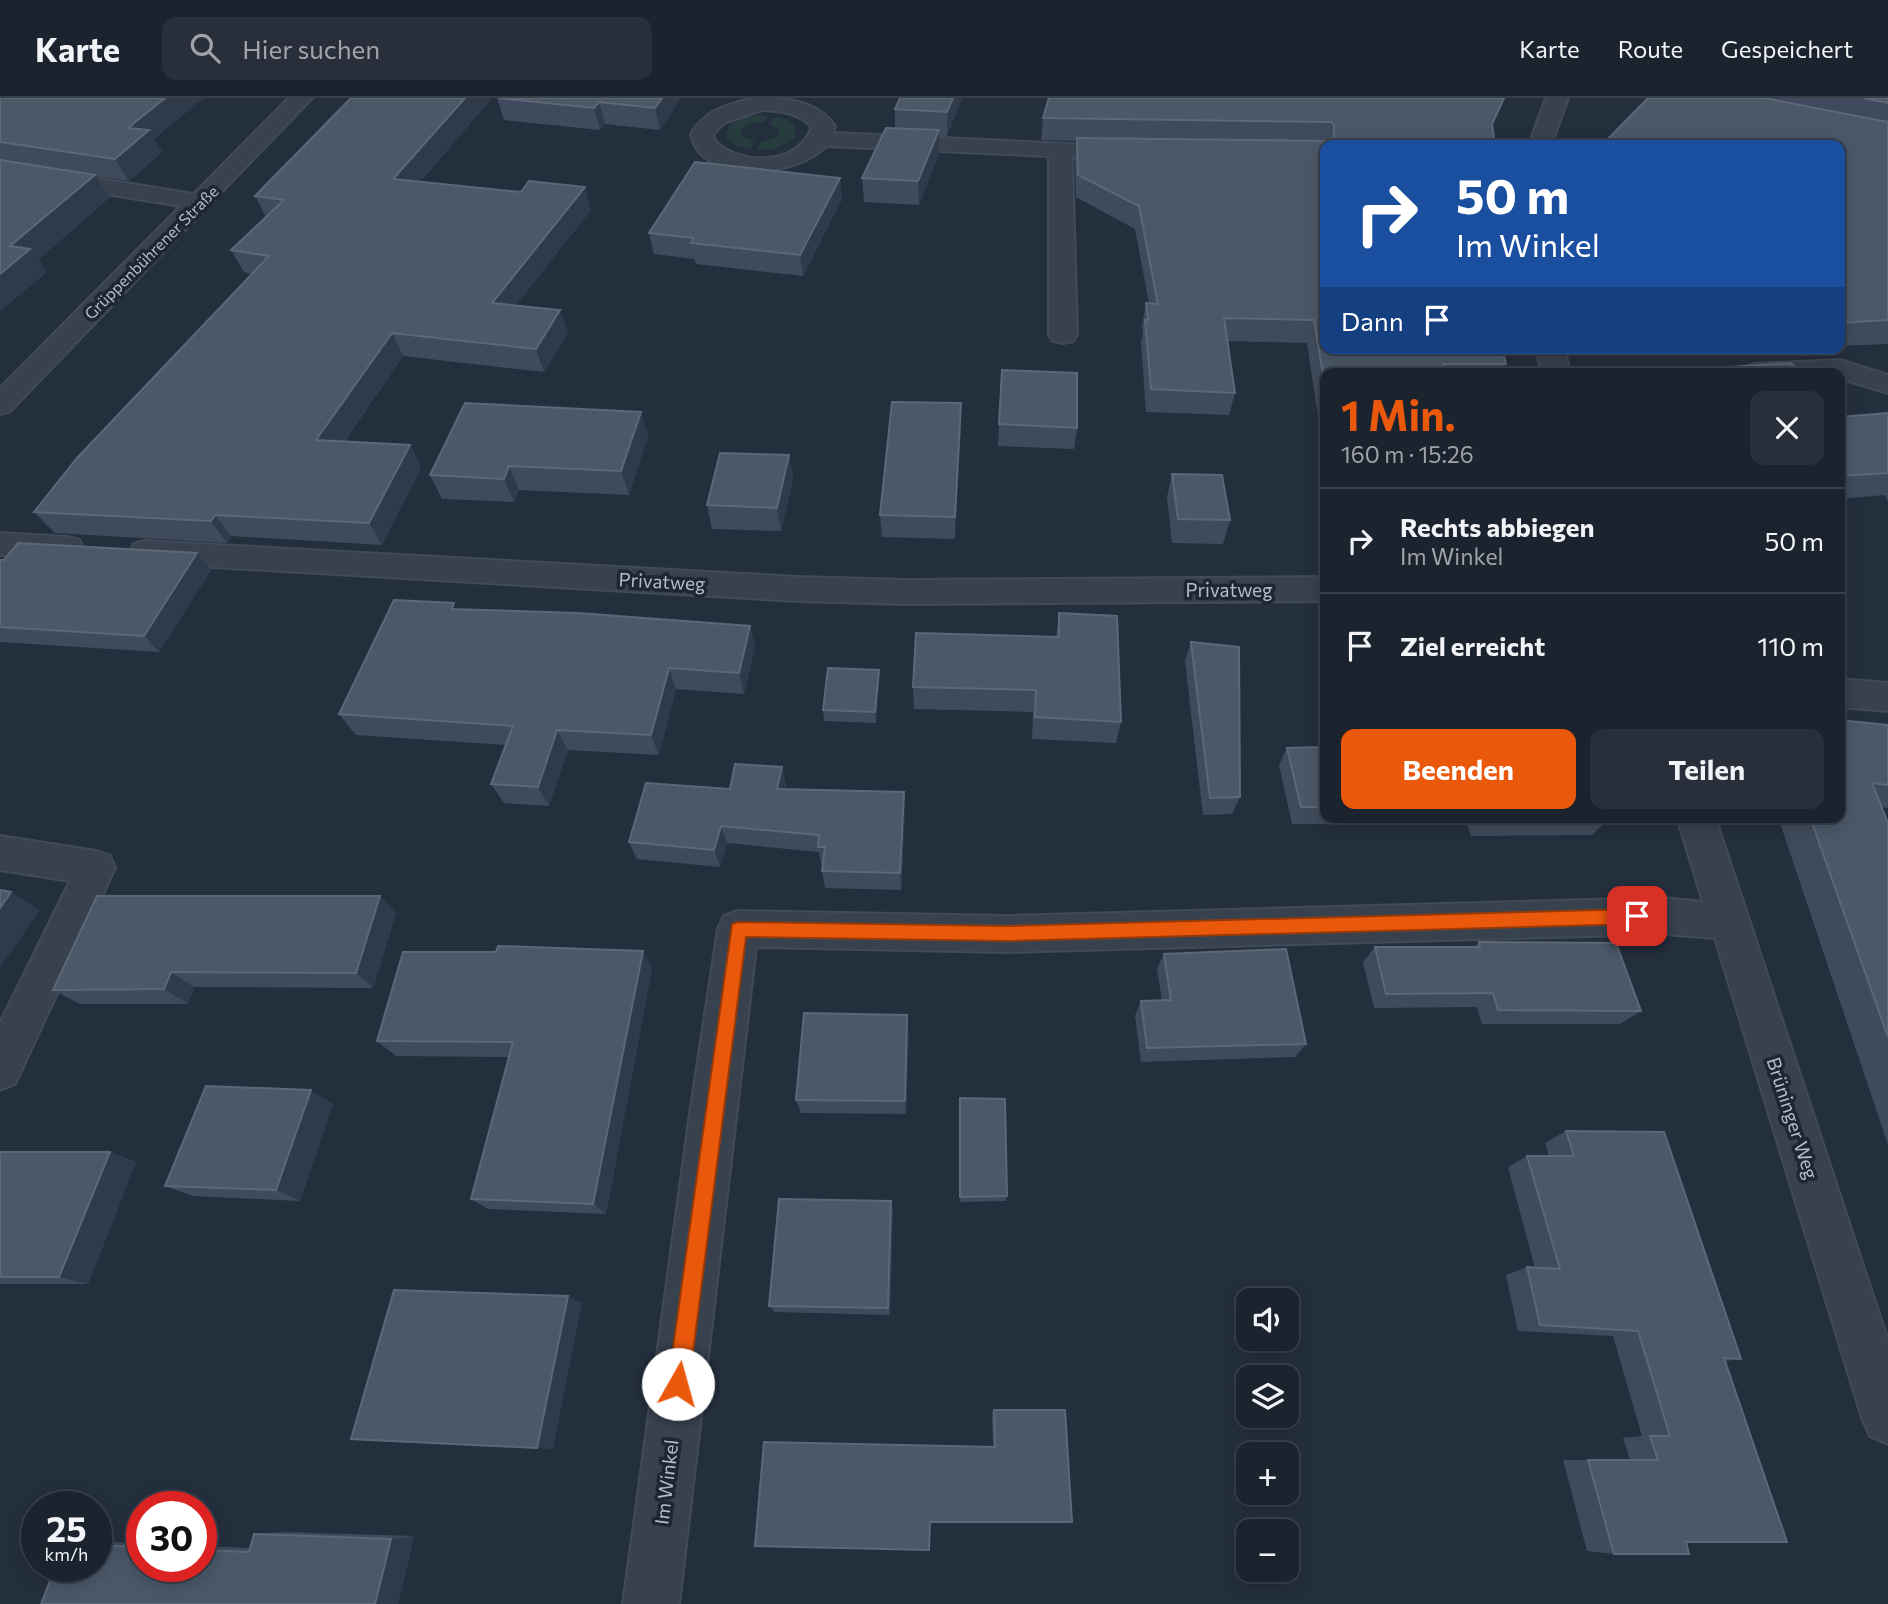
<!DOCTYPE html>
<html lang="de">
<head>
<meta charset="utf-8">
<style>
  body { margin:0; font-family:Commissioner,sans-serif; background:#282f3a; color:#f1f3f6; height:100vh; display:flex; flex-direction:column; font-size:26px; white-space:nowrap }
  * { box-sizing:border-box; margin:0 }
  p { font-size:23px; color:#a0a4aa }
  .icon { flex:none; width:38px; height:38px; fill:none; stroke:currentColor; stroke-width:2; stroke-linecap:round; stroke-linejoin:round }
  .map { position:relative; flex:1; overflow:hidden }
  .panel { position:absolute; left:1320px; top:270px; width:525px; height:455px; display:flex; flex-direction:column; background:#1b232e; border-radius:14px; box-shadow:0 4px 18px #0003,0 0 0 2px #39404a }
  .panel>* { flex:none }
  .hud { position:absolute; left:1320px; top:42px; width:525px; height:214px; border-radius:14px; box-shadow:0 4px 18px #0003,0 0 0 2px #39404a; background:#1a4fa0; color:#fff; overflow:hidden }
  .tools { position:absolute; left:1236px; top:1190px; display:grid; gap:14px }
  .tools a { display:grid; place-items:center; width:63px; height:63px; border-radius:14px; background:#1b232e; box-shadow:0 4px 18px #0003,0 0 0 2px #39404a; font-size:35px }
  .speed { position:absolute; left:21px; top:1393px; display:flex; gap:14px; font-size:35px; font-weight:700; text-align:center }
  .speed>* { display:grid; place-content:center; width:91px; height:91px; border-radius:50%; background:#1b232e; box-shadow:0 4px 18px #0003,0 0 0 2px #39404a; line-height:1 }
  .speed small { font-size:18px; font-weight:400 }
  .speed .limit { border:10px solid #d22; background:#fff; color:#111 }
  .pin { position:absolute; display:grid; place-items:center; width:60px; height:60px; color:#fff; margin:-30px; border-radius:14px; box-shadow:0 4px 10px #0006 }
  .me { position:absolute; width:77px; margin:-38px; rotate:7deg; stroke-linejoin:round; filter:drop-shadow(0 0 5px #0008) }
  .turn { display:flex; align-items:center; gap:24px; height:147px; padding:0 21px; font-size:32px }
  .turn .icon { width:91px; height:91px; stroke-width:2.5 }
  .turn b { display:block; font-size:49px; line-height:60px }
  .then { display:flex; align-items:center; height:66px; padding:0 21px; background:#0003; gap:14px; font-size:26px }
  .round { display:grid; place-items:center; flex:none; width:74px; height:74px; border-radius:14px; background:#282f3a }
  .head { display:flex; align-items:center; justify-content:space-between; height:119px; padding:0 21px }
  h1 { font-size:42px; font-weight:700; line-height:52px; color:#ea580c }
  .primary-button { display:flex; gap:14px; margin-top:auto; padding:14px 21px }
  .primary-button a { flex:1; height:80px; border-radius:14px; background:#ea580c; color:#fff; font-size:28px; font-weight:700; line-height:80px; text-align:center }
  .primary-button a+a { background:#282f3a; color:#f1f3f6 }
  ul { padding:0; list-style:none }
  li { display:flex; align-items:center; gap:21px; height:105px; padding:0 21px; border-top:2px solid #39404a }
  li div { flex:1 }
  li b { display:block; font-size:26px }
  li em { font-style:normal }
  header { display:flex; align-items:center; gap:42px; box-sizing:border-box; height:98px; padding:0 35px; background:#1b232e; border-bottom:2px solid #39404a }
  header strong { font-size:33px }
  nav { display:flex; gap:38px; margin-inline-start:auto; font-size:24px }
  .search { width:490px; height:63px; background:#282f3a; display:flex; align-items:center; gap:18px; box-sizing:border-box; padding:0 24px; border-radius:14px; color:#a0a4aa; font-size:26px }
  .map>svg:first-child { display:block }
  .green { fill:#263c3f }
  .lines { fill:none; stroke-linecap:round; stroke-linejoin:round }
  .minor-casing { stroke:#414a57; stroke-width:4 }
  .minor { fill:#38414e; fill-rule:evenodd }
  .wall { fill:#3f4b5c }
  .shaded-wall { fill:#2f3b4b }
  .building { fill:#4b5868; stroke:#5c6777; stroke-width:2 }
  .route { fill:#ea580c; stroke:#983908; stroke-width:2 }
  .labels { text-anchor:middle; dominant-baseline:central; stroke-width:7; stroke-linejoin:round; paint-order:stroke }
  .far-street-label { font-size:16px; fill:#b4bcc9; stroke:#1d2633 }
  .street-label { font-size:19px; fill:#b4bcc9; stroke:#1d2633 }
</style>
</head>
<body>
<header>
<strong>Karte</strong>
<div class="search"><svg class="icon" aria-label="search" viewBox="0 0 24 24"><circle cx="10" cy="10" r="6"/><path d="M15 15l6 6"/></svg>Hier suchen</div>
<nav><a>Karte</a><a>Route</a><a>Gespeichert</a></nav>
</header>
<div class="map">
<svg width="1888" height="1506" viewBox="0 0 1888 1506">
  <rect width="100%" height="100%" fill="#242f3e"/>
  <path class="green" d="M 759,17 L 767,18 L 765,24 L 752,25 L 741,31 L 742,38 L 754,43 L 751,51 L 734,47 L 726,38 L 729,27 L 744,19 Z
    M 774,19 C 787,19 799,26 795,40 L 775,51 L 757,52 L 761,44 L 779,38 L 779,31 L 770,27 Z"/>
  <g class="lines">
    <g class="minor-casing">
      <path id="minor" d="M 289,0 L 312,0 L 10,313 L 0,316 L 0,290 L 181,108 L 0,79 L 0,65 L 194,96 Z
        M 754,0 C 784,0 816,1 835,28 L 833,35 L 1135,49 L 1139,54 L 1135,59 L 1127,61 L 1072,59 L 1077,237 L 1073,243 L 1063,245 L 1053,243 L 1049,237 L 1049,58 L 826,48 C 798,79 701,89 691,36 C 704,12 729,6 754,0 ZM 762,12 C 782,13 798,15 812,29 C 799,67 741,69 715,43 L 713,36 L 724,25 Z
        M 1546,0 L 1568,0 L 1551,47 L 1529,47 Z
        M 1536,250 L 1564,250 L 1570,275 L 1542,275 Z
        M 1840,262 L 1888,277 L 1888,295 L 1839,280 L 1839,275 L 1740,275 L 1744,269 L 1754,266 Z
        M 0,435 L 68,439 L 79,442 L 84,450 L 79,458 L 68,461 L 0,457 Z
        M 145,443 L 798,479 L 906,482 L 1325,479 L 1325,503 L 906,506 L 798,503 L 145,465 L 134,462 L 129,454 L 134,446 Z
        M 1839,581 L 1888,585 L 1888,613 L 1839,609 Z
        M 1677,719 L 1715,719 L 1888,1243 L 1888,1346 L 1870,1338 L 1862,1320 L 1715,840 L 1664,836 L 1007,854 L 756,849 L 679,1506 L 623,1506 L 690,1016 L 718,831 L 724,818 L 738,813 L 1007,818 L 1664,800 L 1703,804 Z
        M 0,738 L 96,753 L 110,758 L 115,770 L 15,986 L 0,992 L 0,925 L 70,783 L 0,772 Z"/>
    </g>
    <use href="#minor" class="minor"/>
  </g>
  <path class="wall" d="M 0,0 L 154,41 L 162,54 L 129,83 L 96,78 L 110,99 L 38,162 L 47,174 L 1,212 L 0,211 Z
    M 492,0 L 420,84 L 591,112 L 516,207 L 560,212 L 568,235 L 544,274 L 403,258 L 344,344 L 410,347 L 421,370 L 382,447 L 231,438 L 227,445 L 55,435 L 34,414 L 252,176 L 244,174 L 231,152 L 266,119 L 255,98 Z
    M 497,0 L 681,0 L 660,32 L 605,26 L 600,32 L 504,22 Z
    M 900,0 L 962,0 L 947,38 L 939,38 L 939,56 L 919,107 L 864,104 L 862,80 L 895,30 L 895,11 Z
    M 1049,0 L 1505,0 L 1492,28 L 1325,47 L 1506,266 L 1501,275 L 1325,275 L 1325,365 L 1307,245 L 1227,243 L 1235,295 L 1229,317 L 1146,314 L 1141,244 L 1143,234 L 1142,228 L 1146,205 L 1149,205 L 1135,131 L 1076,99 L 1075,63 L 1077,43 L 1041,42 L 1043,20 Z
    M 1648,0 L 1888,0 L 1888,246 L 1839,248 L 1839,47 Z
    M 842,101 L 803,178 L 696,166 L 694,161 L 654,156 L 649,135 Z
    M 1718,250 L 1797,250 L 1721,254 Z
    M 1728,269 L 1799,275 L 1724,275 Z
    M 1002,272 L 1077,330 L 1074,351 L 998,348 Z
    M 961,305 L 955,441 L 882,439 L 880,417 Z
    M 641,314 L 648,338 L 629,397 L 519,392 L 514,404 L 442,401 L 430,377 Z
    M 1888,315 L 1888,404 L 1885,397 L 1839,401 L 1839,319 Z
    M 789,357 L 793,381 L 781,433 L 712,431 L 707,407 Z
    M 1172,376 L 1230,422 L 1223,446 L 1172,445 L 1167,399 Z
    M 0,462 L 211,472 L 159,554 L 0,544 Z
    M 458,511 L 750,528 L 755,549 L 744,596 L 676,591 L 659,657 L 568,652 L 549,708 L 504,705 L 491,686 L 506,647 L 356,637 L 339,616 Z
    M 1059,515 L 1121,624 L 1116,645 L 1032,641 L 1033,614 L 914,611 L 913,589 L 1056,538 Z
    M 1191,544 L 1240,699 L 1232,716 L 1203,717 L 1185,563 Z
    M 879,572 L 879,583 L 876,625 L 824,623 L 823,612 Z
    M 1888,627 L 1888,710 L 1881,709 L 1888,725 L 1888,1047 L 1778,719 L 1839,719 Z
    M 1325,649 L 1325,719 L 1608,719 L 1609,721 L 1592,737 L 1471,738 L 1467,725 L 1292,726 L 1279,667 L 1287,650 Z
    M 782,669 L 786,688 L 785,692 L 904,694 L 905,712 L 901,792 L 825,790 L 822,773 L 823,766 L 821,766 L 819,754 L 727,745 L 720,769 L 637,761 L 629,744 L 730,691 Z
    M 380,798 L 396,815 L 373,890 L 194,889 L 188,906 L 80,906 L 53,892 Z
    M 1479,844 L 1641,913 L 1620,926 L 1482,926 L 1477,909 L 1374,910 L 1363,864 L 1375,849 L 1474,849 Z
    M 1164,856 L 1306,946 L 1295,959 L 1141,964 L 1135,918 L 1141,903 L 1162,903 L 1157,871 Z
    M 652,870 L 606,1116 L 488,1111 L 471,1101 L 509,959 L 396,958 L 377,943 Z
    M 909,932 L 906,1016 L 801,1015 L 796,1002 Z
    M 960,1000 L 1007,1098 L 1006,1103 L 960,1104 Z
    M 333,1006 L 300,1103 L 193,1098 L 165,1088 Z
    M 1566,1033 L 1741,1261 L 1725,1263 L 1686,1444 L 1614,1456 L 1587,1453 L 1563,1362 L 1630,1362 L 1623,1340 L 1642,1338 L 1613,1238 L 1518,1233 L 1506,1177 L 1527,1169 L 1535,1170 L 1508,1069 L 1527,1058 L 1549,1058 L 1545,1045 Z
    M 0,1054 L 110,1054 L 136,1064 L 88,1186 L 0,1186 Z
    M 891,1103 L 893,1113 L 890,1217 L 775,1214 L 769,1208 Z
    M 994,1312 L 1065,1312 L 930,1424 L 930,1449 L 755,1448 L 993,1348 L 992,1315 Z
    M 283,1434 L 414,1438 L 398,1506 L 41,1506 L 96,1468 L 96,1443 L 142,1445 L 142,1468 L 201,1468 L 201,1448 L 250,1450 L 254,1436 Z"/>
  <path class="shaded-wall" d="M 165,0 L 204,0 L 154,41 L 162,54 L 129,83 L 115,61 L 128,30 Z
    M 465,0 L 492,0 L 403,103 L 393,81 Z
    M 662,0 L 681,0 L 660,32 L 655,10 Z
    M 953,0 L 962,0 L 947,38 L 947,14 Z
    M 1504,0 L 1505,0 L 1483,47 L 1492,26 Z
    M 599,4 L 605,26 L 600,32 L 594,10 Z
    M 939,32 L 939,56 L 919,107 L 918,83 Z
    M 95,77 L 110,99 L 38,162 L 47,174 L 1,212 L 0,210 L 0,176 L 10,148 Z
    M 840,80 L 842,101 L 803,178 L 800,157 Z
    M 585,89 L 591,112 L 500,227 L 492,205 Z
    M 560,212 L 568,235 L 544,274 L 536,251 Z
    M 392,235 L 403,258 L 329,364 L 316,342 Z
    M 961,305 L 961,328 L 955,441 L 955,419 Z
    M 641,314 L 648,338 L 629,397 L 621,373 Z
    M 410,347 L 421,370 L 382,447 L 369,425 Z
    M 789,357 L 793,381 L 781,433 L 777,410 Z
    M 509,368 L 519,392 L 514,404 L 504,381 Z
    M 215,417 L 231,438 L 227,445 L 211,423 Z
    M 197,455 L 211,472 L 159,554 L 144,538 Z
    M 750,528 L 755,549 L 744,596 L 739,575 Z
    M 669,570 L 676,591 L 659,657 L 651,637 Z
    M 879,572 L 879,583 L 876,625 L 875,614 Z
    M 557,632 L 568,652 L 549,708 L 538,689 Z
    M 782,669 L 786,688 L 781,709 L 777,691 Z
    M 904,694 L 905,712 L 901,792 L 900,775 Z
    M 721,728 L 727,745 L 720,769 L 714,752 Z
    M 11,794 L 40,812 L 0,870 L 0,810 Z
    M 380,798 L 396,815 L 373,890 L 356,875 Z
    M 643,853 L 652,870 L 606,1116 L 593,1106 Z
    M 171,874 L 194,889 L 188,906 L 164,891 Z
    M 907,917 L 909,932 L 906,1016 L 905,1003 Z
    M 311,992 L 333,1006 L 300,1103 L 276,1092 Z
    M 110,1054 L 136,1064 L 88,1186 L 59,1179 Z
    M 891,1103 L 893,1113 L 890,1217 L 888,1210 Z
    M 568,1198 L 582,1205 L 553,1351 L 537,1350 Z
    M 414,1438 L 398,1506 L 375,1506 L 391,1441 Z"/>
  <path class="building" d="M 0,0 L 165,0 L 128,30 L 149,32 L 115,61 L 0,44 Z
    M 351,0 L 465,0 L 393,81 L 521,94 L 529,83 L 585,89 L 492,205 L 560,212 L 536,251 L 392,235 L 316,342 L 410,347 L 369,425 L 215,417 L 211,423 L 34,414 L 77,360 L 269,158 L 231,152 L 284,102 L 255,98 Z
    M 498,0 L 662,0 L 655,10 L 599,4 L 594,10 Z
    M 900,0 L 953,0 L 947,14 L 895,11 Z
    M 1049,0 L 1504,0 L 1492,26 L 1495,47 L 1325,47 L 1325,250 L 1502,250 L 1506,266 L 1443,266 L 1447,275 L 1325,275 L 1325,289 L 1314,222 L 1224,220 L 1235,295 L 1151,291 L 1145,222 L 1148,222 L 1146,205 L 1158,206 L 1139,108 L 1078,77 L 1077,40 L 1331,43 L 1334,41 L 1334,27 L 1331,24 L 1043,20 Z
    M 1648,0 L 1764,0 L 1888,24 L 1888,222 L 1839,225 L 1839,47 L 1602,47 Z
    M 1864,0 L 1888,0 L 1888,5 Z
    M 886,30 L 939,32 L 918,83 L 862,80 Z
    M 0,62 L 95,77 L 10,148 L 30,151 L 0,176 Z
    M 695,64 L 840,80 L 800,157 L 691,145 L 694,140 L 649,135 Z
    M 1791,265 L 1799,275 L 1733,275 L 1728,269 Z
    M 1002,272 L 1077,275 L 1077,330 L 999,326 Z
    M 892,304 L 961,305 L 955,419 L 880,417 Z
    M 465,305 L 641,314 L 621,373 L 509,368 L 504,381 L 430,377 Z
    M 1888,315 L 1888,375 L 1839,378 L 1839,319 Z
    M 720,355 L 789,357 L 777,410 L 707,407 Z
    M 1172,376 L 1222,377 L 1230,422 L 1178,421 Z
    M 18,445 L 197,455 L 144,538 L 0,529 L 0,462 L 4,462 Z
    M 394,502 L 454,505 L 452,511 L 578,515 L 750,528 L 739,575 L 669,570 L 651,637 L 557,632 L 538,689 L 491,686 L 513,628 L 339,616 Z
    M 1059,515 L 1117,518 L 1121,624 L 1035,619 L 1036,592 L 913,589 L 916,535 L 1059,539 Z
    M 1191,544 L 1239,549 L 1240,699 L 1210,700 Z
    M 828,570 L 879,572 L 875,614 L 823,612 Z
    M 1839,622 L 1888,627 L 1888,687 L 1872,685 L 1888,725 L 1888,939 L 1810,719 L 1839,719 Z
    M 1325,649 L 1325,709 L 1301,709 L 1287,650 Z
    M 735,666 L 782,669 L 777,691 L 904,694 L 900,775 L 822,773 L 825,749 L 818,749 L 819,737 L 721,728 L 714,752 L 629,744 L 646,685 L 730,691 Z
    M 1484,719 L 1608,719 L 1609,721 L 1485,722 Z
    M 0,792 L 11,794 L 0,810 Z
    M 97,798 L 380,798 L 356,875 L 171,874 L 164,891 L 53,892 Z
    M 1479,844 L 1616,845 L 1641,913 L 1498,912 L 1493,895 L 1386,896 L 1375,849 L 1480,849 Z
    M 498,848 L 643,853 L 593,1106 L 471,1101 L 513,944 L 377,943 L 403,854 L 496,854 Z
    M 1286,851 L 1306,946 L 1147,950 L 1141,903 L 1171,902 L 1164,856 Z
    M 804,915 L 907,917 L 905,1003 L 796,1002 Z
    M 206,988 L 311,992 L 276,1092 L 165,1088 Z
    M 960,1000 L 1005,1001 L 1007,1098 L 960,1099 Z
    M 1566,1033 L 1664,1034 L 1741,1261 L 1724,1260 L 1787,1444 L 1686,1444 L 1689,1456 L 1614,1456 L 1588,1362 L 1658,1362 L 1650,1338 L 1670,1338 L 1638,1233 L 1540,1227 L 1527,1169 L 1560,1171 L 1527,1058 L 1574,1058 Z
    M 0,1054 L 110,1054 L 59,1179 L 0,1179 Z
    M 779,1101 L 891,1103 L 888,1210 L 769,1208 Z
    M 394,1192 L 568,1198 L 537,1350 L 351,1341 Z
    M 994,1312 L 1065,1312 L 1072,1424 L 930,1424 L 929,1452 L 755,1448 L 764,1344 L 995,1349 Z
    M 254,1436 L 391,1441 L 375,1506 L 41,1506 L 56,1468 L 96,1468 L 96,1447 L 142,1449 L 142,1468 L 201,1468 L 201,1452 L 249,1454 Z"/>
  <path class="route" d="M 1637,811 L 1642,813 L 1645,818 L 1642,824 L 1637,826 L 1007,843 L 746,839 L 689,1286 L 685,1293 L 678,1296 L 671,1293 L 668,1286 L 732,826 L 738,824 L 1007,828 Z"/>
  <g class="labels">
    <g class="far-street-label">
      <text transform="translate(151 154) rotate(-45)">Grüppenbührener Straße</text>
    </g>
    <g class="street-label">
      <text transform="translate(662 483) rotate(3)">Privatweg</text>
      <text x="1229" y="491">Privatweg</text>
      <text transform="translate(1793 1020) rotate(72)">Brüninger Weg</text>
      <text transform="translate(666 1384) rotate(-83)">Im Winkel</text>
    </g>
  </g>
</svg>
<div class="tools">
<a><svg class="icon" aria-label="sound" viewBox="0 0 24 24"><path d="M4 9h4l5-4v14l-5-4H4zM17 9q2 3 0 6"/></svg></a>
<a><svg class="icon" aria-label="layers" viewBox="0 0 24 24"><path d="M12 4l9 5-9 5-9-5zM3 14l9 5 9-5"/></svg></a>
<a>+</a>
<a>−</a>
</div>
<div class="speed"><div>25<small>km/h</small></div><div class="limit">30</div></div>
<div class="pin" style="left:1637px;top:818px;background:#d93025"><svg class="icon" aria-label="arrive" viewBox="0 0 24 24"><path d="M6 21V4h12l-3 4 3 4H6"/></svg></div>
<svg class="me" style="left:678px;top:1286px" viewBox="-20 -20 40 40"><circle r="19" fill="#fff"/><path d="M0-13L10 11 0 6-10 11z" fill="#ea580c"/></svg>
<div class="hud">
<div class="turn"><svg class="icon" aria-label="right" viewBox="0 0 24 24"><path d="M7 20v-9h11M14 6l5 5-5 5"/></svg><div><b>50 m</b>Im Winkel</div></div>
<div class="then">Dann<svg class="icon" aria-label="arrive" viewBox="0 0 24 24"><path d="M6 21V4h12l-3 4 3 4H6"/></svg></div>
</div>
<section class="panel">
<div class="head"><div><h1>1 Min.</h1><p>160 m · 15:26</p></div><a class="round"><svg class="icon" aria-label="close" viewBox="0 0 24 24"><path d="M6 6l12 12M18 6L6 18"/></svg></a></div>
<ul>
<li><svg class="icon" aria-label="right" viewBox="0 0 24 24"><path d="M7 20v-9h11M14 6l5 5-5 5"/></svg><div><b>Rechts abbiegen</b><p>Im Winkel</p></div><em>50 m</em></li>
<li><svg class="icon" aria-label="arrive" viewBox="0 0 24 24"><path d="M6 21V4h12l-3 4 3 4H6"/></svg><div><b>Ziel erreicht</b></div><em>110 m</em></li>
</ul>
<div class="primary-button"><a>Beenden</a><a>Teilen</a></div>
</section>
</div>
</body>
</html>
